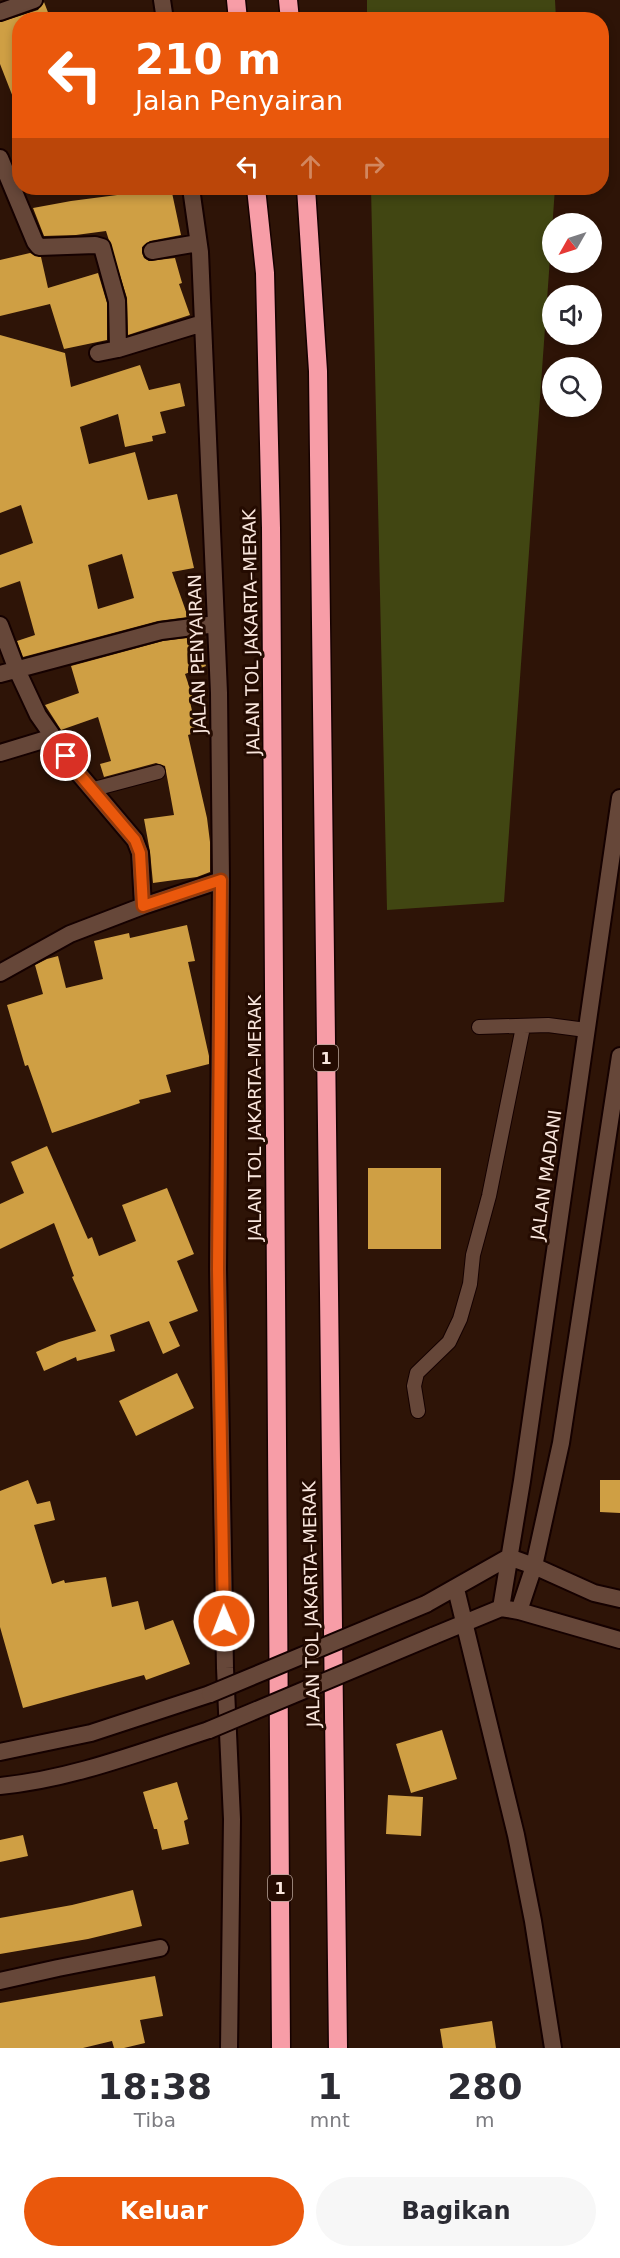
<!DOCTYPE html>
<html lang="id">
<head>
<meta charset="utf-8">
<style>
  body { margin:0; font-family:"DejaVu Sans",sans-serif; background:#f7f7f7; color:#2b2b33; height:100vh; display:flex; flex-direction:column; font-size:22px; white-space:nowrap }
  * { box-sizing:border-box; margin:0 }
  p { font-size:20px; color:#7c7c81 }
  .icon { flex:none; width:33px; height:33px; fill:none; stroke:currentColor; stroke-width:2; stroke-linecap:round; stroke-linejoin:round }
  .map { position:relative; height:2048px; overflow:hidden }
  .sheet { display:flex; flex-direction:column; background:#fff; flex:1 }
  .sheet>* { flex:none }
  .guide { position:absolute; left:12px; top:12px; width:597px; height:183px; border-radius:24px; box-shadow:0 3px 9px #0003; background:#ea580c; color:#fff; overflow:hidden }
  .needle { width:39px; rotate:231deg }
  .tools { position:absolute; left:542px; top:213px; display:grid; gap:12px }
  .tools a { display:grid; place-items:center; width:60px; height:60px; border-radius:50%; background:#fff; box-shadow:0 3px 9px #0003; font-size:30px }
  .pin { position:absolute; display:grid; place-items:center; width:51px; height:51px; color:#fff; margin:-26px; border:3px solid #fff; border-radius:50%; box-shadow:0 2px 6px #0007 }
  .me { position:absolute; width:66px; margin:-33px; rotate:359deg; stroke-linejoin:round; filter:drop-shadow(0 0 4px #0008) }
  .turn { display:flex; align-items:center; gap:21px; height:126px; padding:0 24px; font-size:27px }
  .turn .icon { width:78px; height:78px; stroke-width:2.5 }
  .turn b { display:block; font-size:42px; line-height:51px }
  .lanes { display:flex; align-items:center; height:57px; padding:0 24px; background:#0003; justify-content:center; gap:30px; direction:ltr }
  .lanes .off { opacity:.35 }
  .eta { display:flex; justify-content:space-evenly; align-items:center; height:102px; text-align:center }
  .eta b { font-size:36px; font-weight:800; line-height:42px }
  .cta { display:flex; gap:12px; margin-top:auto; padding:12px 24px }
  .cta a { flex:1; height:69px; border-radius:36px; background:#ea580c; color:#fff; font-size:24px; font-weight:800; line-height:69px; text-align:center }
  .cta a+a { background:#f7f7f7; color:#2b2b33 }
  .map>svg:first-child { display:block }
  .green { fill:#414612 }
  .building { fill:#cf9f44; fill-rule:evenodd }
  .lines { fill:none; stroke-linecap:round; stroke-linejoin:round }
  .service-casing { stroke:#150100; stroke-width:16 }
  .minor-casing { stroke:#150100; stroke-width:20 }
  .motorway-casing { stroke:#150100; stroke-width:21 }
  .service { stroke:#664739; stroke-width:14 }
  .minor { stroke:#664739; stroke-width:16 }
  .motorway { stroke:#f79da7; stroke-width:18 }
  .minor-bridge-casing { stroke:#150100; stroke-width:20; stroke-linecap:butt }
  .minor-bridge { stroke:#664739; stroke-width:16 }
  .route-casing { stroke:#983908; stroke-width:15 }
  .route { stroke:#ea580c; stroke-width:10 }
  .labels { text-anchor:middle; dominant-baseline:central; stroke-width:6; stroke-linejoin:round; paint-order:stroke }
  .shield { fill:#240b01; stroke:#b9a49b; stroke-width:1.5 }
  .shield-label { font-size:16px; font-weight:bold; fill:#f9e6dd }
  .street-label { font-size:18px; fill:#f9e6dd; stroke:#240b01 }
</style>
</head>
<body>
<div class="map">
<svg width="620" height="2048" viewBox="0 0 620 2048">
  <rect width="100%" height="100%" fill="#2e1407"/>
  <path class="green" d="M 367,0 L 555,0 L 556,19 L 367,19 Z
    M 371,188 L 555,188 L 504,902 L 387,910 Z"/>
  <path class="building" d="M 44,2 L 51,20 L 20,20 L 18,110 L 0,64 L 0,22 L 38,10 Z
    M 171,188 L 181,235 L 150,241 L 142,247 L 142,252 L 144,258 L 149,261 L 175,258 L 182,283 L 179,284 L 190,315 L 128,335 L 127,298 L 106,231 L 76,235 L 44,236 L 33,208 L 71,201 Z
    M 30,253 L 41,257 L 48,288 L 98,273 L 107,303 L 107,340 L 64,349 L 50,304 L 0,316 L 0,260 Z
    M 0,335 L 65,353 L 71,387 L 140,365 L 149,390 L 180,383 L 185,406 L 160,412 L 166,433 L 152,436 L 153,441 L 125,447 L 118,414 L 80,427 L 89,464 L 135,452 L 148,500 L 177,494 L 194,568 L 172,572 L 188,617 L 158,621 L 23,657 L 17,641 L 35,635 L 20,581 L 0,588 L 0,555 L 33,543 L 21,505 L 0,513 ZM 122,554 L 134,598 L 98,609 L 88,565 Z
    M 195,637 L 206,666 L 185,674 L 194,701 L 190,702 L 197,732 L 188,735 L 207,818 L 210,842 L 210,872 L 197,877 L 153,883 L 150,852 L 144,819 L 174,815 L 165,766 L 156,763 L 104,777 L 100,764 L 111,761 L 98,717 L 61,730 L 45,705 L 79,693 L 71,666 L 163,641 Z
    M 187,925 L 195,961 L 188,962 L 209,1056 L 209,1064 L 166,1075 L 171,1092 L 139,1100 L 140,1103 L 52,1133 L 28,1065 L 25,1066 L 7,1005 L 43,994 L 35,965 L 47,959 L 58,956 L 66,988 L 103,979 L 94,941 L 129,933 L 130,938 Z
    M 47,1146 L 88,1239 L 92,1237 L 99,1256 L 136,1241 L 122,1205 L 167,1188 L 194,1254 L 177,1261 L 198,1311 L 169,1322 L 180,1346 L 163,1354 L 149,1321 L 110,1335 L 115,1351 L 77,1361 L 76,1357 L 44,1371 L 36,1352 L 59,1342 L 96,1331 L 72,1277 L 74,1276 L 54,1223 L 0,1249 L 0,1204 L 24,1193 L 11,1162 Z
    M 368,1168 L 441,1168 L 441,1249 L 368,1249 Z
    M 177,1373 L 194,1408 L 136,1436 L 119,1401 Z
    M 28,1480 L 37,1504 L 50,1501 L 55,1520 L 34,1525 L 52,1584 L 64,1580 L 65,1583 L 106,1577 L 112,1607 L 138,1601 L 145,1630 L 173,1620 L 190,1664 L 146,1680 L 144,1675 L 23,1708 L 0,1627 L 0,1491 Z
    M 600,1480 L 620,1480 L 620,1513 L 600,1512 Z
    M 442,1730 L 457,1779 L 411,1793 L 396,1744 Z
    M 177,1782 L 188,1819 L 184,1821 L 189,1844 L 162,1850 L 157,1829 L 154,1829 L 143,1792 Z
    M 388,1795 L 423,1797 L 421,1836 L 386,1834 Z
    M 23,1835 L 28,1856 L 0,1862 L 0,1840 Z
    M 133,1890 L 142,1926 L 88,1939 L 0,1954 L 0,1918 L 72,1905 Z
    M 155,1976 L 163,2016 L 140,2020 L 145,2043 L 124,2048 L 114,2048 L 112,2041 L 83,2048 L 0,2048 L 0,2003 Z
    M 492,2021 L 496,2048 L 443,2048 L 440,2029 Z"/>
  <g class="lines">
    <g class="service-casing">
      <path id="service" d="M 94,789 L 158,772
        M 479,1027 L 548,1025 L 586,1030
        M 418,1411 L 414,1386 L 417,1373 L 449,1342 L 460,1319 L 470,1284 L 473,1255 L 489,1196 L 523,1027"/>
    </g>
    <g class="minor-casing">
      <path id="minor" d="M 162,0 L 165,20
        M 0,12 L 34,0
        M 0,158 L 35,242 L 39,247 L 95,245 L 102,247 L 117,301 L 118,349 L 203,323
        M 152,251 L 198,243
        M 98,353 L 118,349
        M 0,625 L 17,670 L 38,715 L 80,775 L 135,840 L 140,853 L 143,906
        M 0,674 L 161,631 L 216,624
        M 0,753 L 53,737
        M 221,880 L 218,1269 L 225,1668 L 232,1819 L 229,2048
        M 0,973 L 70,934 L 143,906 L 221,880 L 219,693 L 203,323 L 200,252 L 191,188
        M 620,1056 L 561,1443 L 534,1566 L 594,1593 L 620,1599
        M 509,1557 L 534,1566 L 519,1611
        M 456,1589 L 516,1835 L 533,1921 L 553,2048
        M 426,1604 L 509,1557
        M 501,1608 L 522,1481 L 620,798
        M 501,1608 L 519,1611 L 620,1640
        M 433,1636 L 501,1608
        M 0,1752 L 91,1733 L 210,1694
        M 0,1786 C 72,1779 141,1752 209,1730
        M 0,1981 L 58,1968 L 160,1948"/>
    </g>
    <g class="motorway-casing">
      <path id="motorway" d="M 236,0 L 238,20
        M 288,0 L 290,20
        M 256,188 L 265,273 L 271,528 L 281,2048
        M 306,188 L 318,371 L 338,2048"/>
    </g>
    <use href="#service" class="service"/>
    <use href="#minor" class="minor"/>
    <use href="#motorway" class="motorway"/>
    <g class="minor-bridge-casing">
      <path id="minor-bridge" d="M 210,1694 L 426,1604
        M 209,1730 L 433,1636"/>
    </g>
    <use href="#minor-bridge" class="minor-bridge"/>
  </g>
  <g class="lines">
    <g class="route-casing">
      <path id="route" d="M 66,756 L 80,775 L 135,840 L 140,853 L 143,906 L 221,880 L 218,1269 L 224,1621"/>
    </g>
    <use href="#route" class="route"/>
  </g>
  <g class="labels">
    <g class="shield">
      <rect x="314" y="1045" width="24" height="26" rx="4.5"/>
      <rect x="268" y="1875" width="24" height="26" rx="4.5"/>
    </g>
    <g class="shield-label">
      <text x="326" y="1058">1</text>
      <text x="280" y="1888">1</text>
    </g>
    <g class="street-label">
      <text transform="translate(251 632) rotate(-91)">JALAN TOL JAKARTA–MERAK</text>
      <text transform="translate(197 654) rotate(-92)">JALAN PENYAIRAN</text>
      <text transform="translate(254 1118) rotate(-90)">JALAN TOL JAKARTA–MERAK</text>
      <text transform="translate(546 1175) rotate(-82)">JALAN MADANI</text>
      <text transform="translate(311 1604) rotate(-91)">JALAN TOL JAKARTA–MERAK</text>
    </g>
  </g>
</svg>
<div class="tools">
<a><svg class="needle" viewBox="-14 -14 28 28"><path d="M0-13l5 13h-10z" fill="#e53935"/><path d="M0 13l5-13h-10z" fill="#7c7c81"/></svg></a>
<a><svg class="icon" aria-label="sound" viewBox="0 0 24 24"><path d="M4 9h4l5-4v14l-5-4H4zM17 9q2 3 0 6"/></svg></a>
<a><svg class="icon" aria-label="search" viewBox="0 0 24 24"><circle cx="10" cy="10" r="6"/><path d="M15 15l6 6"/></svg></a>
</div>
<div class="pin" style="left:66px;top:756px;background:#d93025"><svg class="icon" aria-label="arrive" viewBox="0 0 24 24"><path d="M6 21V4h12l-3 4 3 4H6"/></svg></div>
<svg class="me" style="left:224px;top:1621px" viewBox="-20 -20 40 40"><circle r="17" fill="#ea580c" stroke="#fff" stroke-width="3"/><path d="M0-11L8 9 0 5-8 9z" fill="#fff"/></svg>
<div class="guide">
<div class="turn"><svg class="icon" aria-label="left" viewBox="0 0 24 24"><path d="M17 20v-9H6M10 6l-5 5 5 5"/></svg><div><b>210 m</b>Jalan Penyairan</div></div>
<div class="lanes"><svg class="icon" aria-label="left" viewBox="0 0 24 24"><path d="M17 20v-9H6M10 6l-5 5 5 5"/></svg><svg class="icon off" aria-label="ahead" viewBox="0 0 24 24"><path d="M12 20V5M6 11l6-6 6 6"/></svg><svg class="icon off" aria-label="right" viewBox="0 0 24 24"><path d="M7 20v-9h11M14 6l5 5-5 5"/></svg></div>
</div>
</div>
<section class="sheet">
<div class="eta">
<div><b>18:38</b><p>Tiba</p></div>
<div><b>1</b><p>mnt</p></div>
<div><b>280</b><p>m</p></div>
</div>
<div class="cta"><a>Keluar</a><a>Bagikan</a></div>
</section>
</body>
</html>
